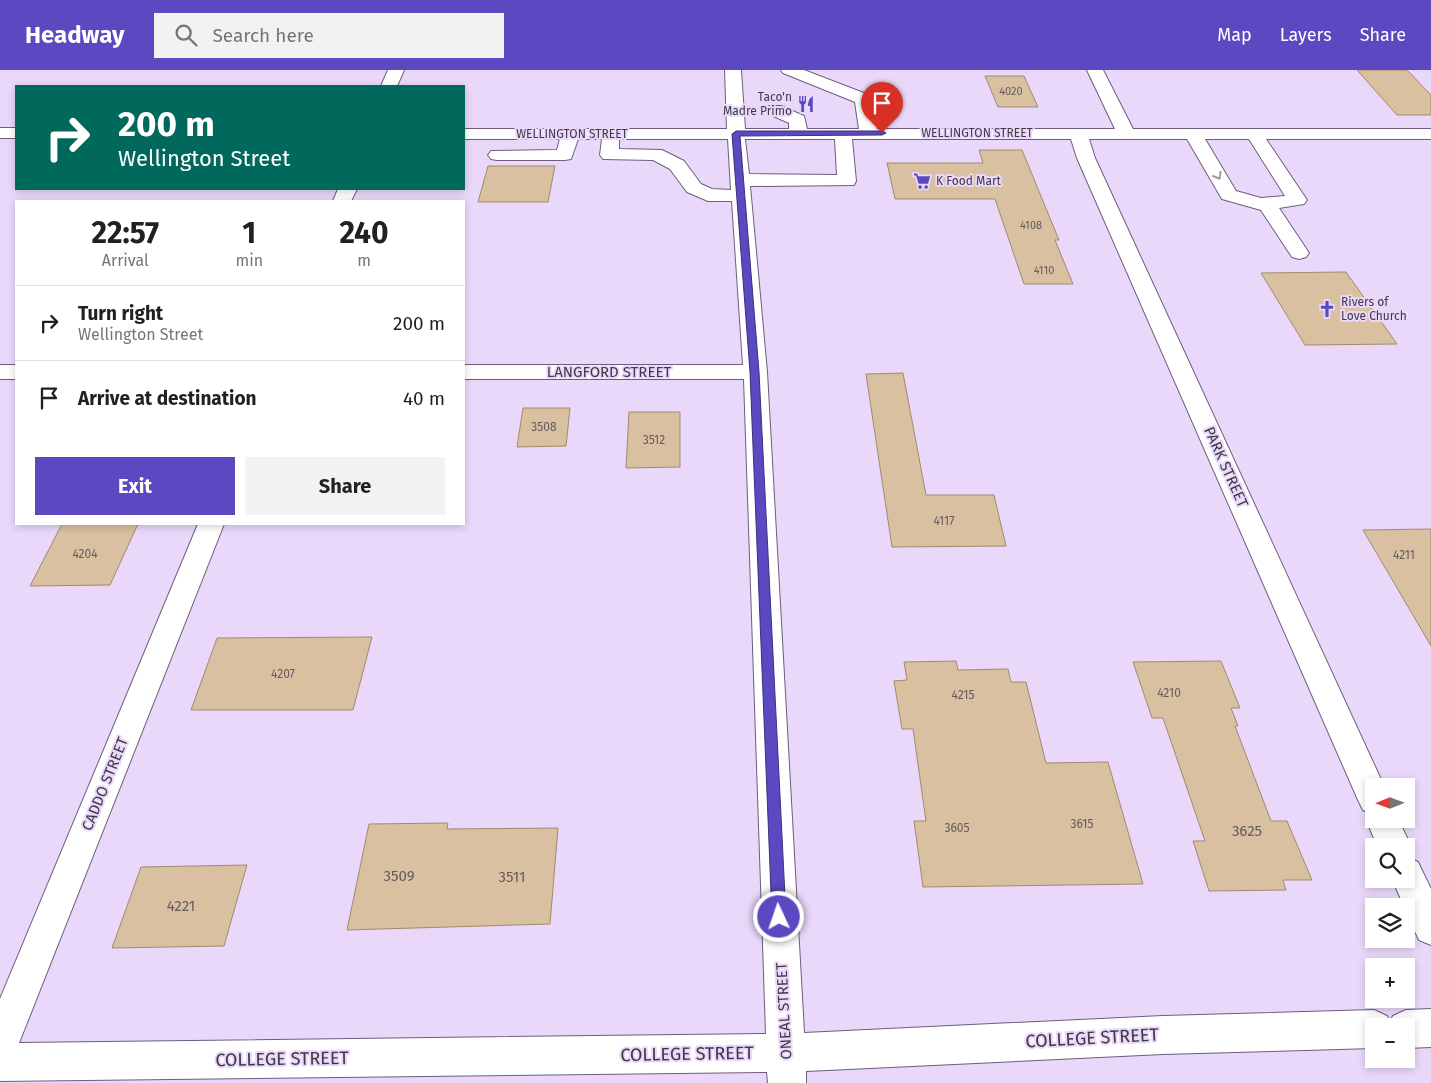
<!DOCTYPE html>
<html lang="en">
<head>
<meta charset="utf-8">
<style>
  body { margin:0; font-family:"Fira Sans",sans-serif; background:#f2f2f2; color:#202124; height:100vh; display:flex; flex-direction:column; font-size:19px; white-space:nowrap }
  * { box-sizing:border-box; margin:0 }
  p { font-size:16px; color:#757577 }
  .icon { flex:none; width:28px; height:28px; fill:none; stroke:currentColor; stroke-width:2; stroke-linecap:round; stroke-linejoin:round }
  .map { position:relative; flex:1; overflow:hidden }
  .panel { position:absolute; left:15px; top:130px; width:450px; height:325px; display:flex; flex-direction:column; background:#fff; border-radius:0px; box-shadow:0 2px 8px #0003 }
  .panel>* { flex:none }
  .guide { position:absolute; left:15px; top:15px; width:450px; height:105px; border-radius:0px; box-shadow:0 2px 8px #0003; background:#00695c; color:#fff; overflow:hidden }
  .needle { width:32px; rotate:269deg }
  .buttons { position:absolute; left:1365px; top:708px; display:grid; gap:10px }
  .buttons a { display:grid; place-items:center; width:50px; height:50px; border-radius:0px; background:#fff; box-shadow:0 2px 8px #0003; font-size:25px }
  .pin { position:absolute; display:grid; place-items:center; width:42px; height:42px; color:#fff; margin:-51px -21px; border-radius:50% 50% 50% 0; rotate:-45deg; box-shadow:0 0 5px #0007 }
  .pin .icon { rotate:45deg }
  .me { position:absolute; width:55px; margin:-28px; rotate:357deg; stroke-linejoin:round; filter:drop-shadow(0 0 4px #0008) }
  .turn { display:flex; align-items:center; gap:18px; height:105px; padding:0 20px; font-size:22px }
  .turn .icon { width:65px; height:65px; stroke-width:2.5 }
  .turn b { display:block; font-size:35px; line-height:42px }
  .eta { display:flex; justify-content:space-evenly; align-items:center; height:85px; text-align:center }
  .eta b { font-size:30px; font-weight:700; line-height:35px }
  .primary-button { display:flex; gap:10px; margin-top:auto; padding:10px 20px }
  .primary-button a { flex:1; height:58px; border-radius:0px; background:#5c49c1; color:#fff; font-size:20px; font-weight:700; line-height:58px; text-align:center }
  .primary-button a+a { background:#f2f2f2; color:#202124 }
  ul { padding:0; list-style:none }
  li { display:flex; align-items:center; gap:15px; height:75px; padding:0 20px; border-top:1px solid #e0e0e0 }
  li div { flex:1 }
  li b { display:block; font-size:19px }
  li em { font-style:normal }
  header { display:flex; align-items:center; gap:30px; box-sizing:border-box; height:70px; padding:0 25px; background:#5c49c1; color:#fff }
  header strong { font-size:24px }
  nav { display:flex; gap:28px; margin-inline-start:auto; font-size:18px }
  .search { width:350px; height:45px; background:#f2f2f2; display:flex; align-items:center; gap:12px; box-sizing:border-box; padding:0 18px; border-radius:0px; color:#757577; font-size:19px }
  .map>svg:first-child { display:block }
  .building { fill:#d8c0a1; stroke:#a18a6d }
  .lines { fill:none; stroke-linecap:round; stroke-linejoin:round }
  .minor-casing { stroke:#6d5d7b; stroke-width:2 }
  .minor { fill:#fff; fill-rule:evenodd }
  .oneway { stroke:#a09ca2 }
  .route { fill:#5c49c1; stroke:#3c2f7d }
  .labels { text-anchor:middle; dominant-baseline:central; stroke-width:4; stroke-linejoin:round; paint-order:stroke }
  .far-number-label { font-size:11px; fill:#665b5d }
  .far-poi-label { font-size:12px; fill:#403946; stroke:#ead8fa; text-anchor:start }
  .far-street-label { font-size:12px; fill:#403946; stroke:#ead8fa }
  .number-label { font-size:12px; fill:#665b5d }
  .street-label { font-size:15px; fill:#403946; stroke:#ead8fa }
  .near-number-label { font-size:15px; fill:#665b5d }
  .near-street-label { font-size:18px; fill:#403946; stroke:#ead8fa }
</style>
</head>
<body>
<header>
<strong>Headway</strong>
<div class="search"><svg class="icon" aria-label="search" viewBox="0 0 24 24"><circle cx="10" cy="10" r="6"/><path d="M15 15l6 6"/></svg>Search here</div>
<nav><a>Map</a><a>Layers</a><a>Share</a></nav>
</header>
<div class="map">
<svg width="1431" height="1013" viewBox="0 0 1431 1013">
  <rect width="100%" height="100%" fill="#ead8fa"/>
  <path class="building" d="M 1357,0 L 1407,0 L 1431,25 L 1431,45 L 1397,45 Z
    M 985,6 L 1024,6 L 1038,37 L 998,37 Z
    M 979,80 L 1022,80 L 1059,170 L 1055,170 L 1073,214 L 1024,214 L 995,129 L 895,129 L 887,93 L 983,93 Z
    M 488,96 L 555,96 L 548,132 L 478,132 Z
    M 1346,202 L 1397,274 L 1305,275 L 1261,203 Z
    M 903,303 L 926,425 L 994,425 L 1006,476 L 892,477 L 866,304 Z
    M 523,338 L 570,338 L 566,376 L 517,377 Z
    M 629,342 L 680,342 L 680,397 L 626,398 Z
    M 62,454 L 138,454 L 110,515 L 30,516 Z
    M 1431,459 L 1431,576 L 1363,460 Z
    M 372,567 L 353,640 L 191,640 L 217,568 Z
    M 956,591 L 958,600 L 1008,599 L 1011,612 L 1026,612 L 1046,693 L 1108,692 L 1143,814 L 923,817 L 914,751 L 926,751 L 913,659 L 902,659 L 894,611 L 907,610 L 904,592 Z
    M 1221,591 L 1240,638 L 1231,638 L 1238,656 L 1235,656 L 1271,751 L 1287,751 L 1312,810 L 1283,810 L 1286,820 L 1209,821 L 1193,771 L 1205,771 L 1163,648 L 1152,648 L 1133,592 Z
    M 448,753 L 447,759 L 558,758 L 550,854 L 347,860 L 369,754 Z
    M 247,795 L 224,876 L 112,878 L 141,797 Z"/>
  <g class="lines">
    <g class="minor-casing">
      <path id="minor" d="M 388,0 L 404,0 L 397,16 L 381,16 Z
        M 725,0 L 741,0 L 745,59 L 789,59 L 789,53 L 769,44 L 766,40 L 769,36 L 781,36 L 804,46 L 807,59 L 859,59 L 855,32 L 783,3 L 781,0 L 804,0 L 869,25 L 877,59 L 1115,59 L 1087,0 L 1103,0 L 1133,59 L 1431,59 L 1431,69 L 1266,69 L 1307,130 L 1304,134 L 1279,138 L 1309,183 L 1306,187 L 1299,189 L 1292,187 L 1261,140 L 1222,129 L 1187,69 L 1089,69 L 1095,88 L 1384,716 L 1374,716 L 1374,749 L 1398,749 L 1411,776 L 1406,786 L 1406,776 L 1377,776 L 1366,749 L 1369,743 L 1363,740 L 1358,730 L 1077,88 L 1071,69 L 852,69 L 856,111 L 854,115 L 750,116 L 767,302 L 804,963 L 1163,946 L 1374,940 L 1387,946 L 1390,952 L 1393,946 L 1406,940 L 1431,939 L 1431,977 L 1406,978 L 1406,956 L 1374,956 L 1374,978 L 1163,984 L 806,1001 L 806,1013 L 768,1013 L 767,1002 L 0,1011 L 0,929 L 198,454 L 224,454 L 19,973 L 766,964 L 744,309 L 464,309 L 464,295 L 743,295 L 732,131 L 708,131 L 687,122 L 670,99 L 653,90 L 603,89 L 600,85 L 602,69 L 578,69 L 571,89 L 565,90 L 497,90 L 491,89 L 488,85 L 491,81 L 557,80 L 560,69 L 464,69 L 464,59 L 727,59 ZM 619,69 L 728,69 L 731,120 L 712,119 L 701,114 L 684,91 L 662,80 L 619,79 ZM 745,69 L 835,69 L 837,105 L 749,104 ZM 1205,69 L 1249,69 L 1285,126 L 1261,128 L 1236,121 Z
        M 0,58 L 16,58 L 16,68 L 0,68 Z
        M 338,119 L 357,119 L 351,131 L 333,131 Z
        M 0,295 L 16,295 L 16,309 L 0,309 Z
        M 1406,787 L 1418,792 L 1431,819 L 1431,875 L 1419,870 L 1406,842 L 1406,836 L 1404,836 L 1392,809 L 1406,809 Z"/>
    </g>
    <use href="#minor" class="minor"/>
  </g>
  <defs><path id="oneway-chevron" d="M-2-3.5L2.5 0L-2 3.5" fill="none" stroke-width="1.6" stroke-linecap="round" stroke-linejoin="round" transform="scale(1.25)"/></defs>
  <use class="oneway" href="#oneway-chevron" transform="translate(1218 106) rotate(60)"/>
  <path class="route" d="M 736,61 L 882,61 L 886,63 L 882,65 L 740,66 L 759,302 L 786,847 L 784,852 L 779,854 L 774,852 L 772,847 L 750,302 L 732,64 Z"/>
  <defs>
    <g id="restaurant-bare" transform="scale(1.35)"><path d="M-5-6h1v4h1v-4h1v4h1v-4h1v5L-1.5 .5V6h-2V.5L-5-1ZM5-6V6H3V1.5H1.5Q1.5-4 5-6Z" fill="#5c49c1" stroke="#ead8fa" stroke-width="2.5" paint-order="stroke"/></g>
    <g id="supermarket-bare" transform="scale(1.35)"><path d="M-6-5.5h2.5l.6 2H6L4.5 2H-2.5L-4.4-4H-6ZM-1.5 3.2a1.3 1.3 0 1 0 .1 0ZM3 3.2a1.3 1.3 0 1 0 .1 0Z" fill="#5c49c1" stroke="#ead8fa" stroke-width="2.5" paint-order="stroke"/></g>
    <g id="church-bare" transform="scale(1.35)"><path d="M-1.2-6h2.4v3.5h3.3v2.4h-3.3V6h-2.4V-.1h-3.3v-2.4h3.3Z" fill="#5c49c1" stroke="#ead8fa" stroke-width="2.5" paint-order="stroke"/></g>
  </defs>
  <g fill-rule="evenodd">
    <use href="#restaurant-bare" x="806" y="34"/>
    <use href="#supermarket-bare" x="922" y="111"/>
    <use href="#church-bare" x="1327" y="239"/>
  </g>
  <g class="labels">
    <g class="far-number-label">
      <text x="1011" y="21">4020</text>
      <text x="1031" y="155">4108</text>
      <text x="1044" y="200">4110</text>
    </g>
    <g class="far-poi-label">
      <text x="792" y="27" text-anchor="end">Taco'n<tspan x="792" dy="14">Madre Primo</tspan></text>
      <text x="936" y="111">K Food Mart</text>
      <text x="1341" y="232">Rivers of<tspan x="1341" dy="14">Love Church</tspan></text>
    </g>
    <g class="far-street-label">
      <text x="977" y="63">WELLINGTON STREET</text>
      <text x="572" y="64">WELLINGTON STREET</text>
    </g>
    <g class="number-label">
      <text x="544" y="357">3508</text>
      <text x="654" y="370">3512</text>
      <text x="944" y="451">4117</text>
      <text x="85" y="484">4204</text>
      <text x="1404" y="485">4211</text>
      <text x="283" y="604">4207</text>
      <text x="1169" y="623">4210</text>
      <text x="963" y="625">4215</text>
      <text x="1082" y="754">3615</text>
      <text x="957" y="758">3605</text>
    </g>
    <g class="street-label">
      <text x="609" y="302">LANGFORD STREET</text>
      <text transform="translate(1226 397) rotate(66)">PARK STREET</text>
      <text transform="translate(105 714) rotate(-68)">CADDO STREET</text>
      <text transform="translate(784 941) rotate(-93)">ONEAL STREET</text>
    </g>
    <g class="near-number-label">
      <text x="1247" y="761">3625</text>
      <text x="399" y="806">3509</text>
      <text x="512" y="807">3511</text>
      <text x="181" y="836">4221</text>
    </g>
    <g class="near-street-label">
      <text transform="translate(1092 968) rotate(-3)">COLLEGE STREET</text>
      <text transform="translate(687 984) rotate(-1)">COLLEGE STREET</text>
      <text transform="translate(282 989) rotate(-1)">COLLEGE STREET</text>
    </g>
  </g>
</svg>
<div class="buttons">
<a><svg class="needle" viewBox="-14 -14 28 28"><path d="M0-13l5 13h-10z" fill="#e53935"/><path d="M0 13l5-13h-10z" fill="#757577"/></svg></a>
<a><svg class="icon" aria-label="search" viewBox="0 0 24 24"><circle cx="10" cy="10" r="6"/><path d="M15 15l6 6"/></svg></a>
<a><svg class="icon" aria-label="layers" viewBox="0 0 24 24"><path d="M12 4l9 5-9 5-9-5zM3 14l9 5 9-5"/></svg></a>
<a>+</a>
<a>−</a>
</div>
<div class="pin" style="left:882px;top:63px;background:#d93025"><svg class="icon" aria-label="arrive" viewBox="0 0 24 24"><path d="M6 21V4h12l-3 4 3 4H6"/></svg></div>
<svg class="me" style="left:779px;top:847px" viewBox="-20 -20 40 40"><circle r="17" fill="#5c49c1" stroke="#fff" stroke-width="3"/><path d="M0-11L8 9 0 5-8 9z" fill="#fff"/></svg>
<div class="guide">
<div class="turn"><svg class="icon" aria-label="right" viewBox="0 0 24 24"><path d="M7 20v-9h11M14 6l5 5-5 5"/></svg><div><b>200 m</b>Wellington Street</div></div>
</div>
<section class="panel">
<div class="eta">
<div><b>22:57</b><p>Arrival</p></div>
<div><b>1</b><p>min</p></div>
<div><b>240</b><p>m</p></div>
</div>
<ul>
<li><svg class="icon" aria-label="right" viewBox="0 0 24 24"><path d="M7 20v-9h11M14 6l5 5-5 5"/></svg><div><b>Turn right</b><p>Wellington Street</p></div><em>200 m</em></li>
<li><svg class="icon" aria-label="arrive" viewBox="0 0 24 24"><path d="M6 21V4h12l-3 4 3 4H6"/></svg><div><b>Arrive at destination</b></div><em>40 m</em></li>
</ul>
<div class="primary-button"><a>Exit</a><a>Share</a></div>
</section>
</div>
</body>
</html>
